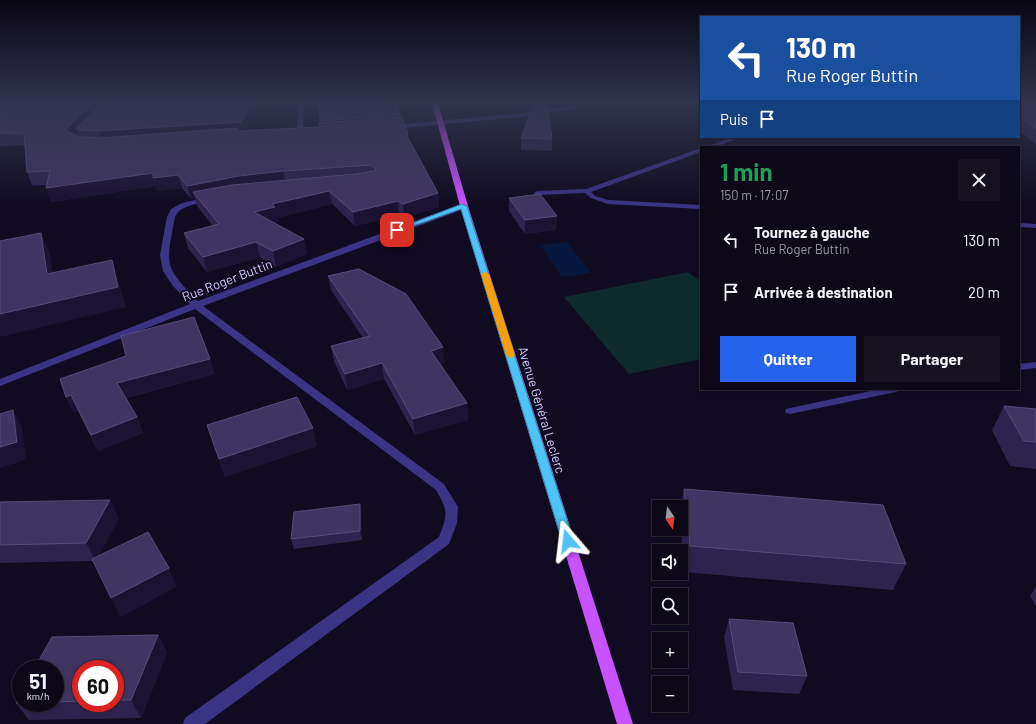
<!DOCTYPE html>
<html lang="fr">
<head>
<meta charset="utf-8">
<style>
  body { margin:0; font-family:Barlow,sans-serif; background:#151121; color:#f1f3f6; height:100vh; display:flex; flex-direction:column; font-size:15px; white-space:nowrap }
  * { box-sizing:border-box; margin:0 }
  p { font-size:13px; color:#9a9aa2 }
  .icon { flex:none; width:22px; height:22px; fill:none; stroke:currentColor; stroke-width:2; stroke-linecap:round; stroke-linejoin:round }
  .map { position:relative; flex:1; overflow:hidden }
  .side { position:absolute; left:700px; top:146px; width:320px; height:244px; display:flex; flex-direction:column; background:#0c0818; border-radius:0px; box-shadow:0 2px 6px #0003,0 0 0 1px #2c2937 }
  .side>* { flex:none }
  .guide { position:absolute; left:700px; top:16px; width:320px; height:122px; border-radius:0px; box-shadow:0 2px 6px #0003,0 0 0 1px #2c2937; background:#1a4fa0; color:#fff; overflow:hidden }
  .needle { width:26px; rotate:166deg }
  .buttons { position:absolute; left:652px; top:500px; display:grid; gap:8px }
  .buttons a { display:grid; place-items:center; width:36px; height:36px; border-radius:0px; background:#0c0818; box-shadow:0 2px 6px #0003,0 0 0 1px #2c2937; font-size:20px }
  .speed { position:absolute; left:12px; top:660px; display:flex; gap:8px; font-size:20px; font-weight:700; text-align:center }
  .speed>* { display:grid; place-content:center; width:52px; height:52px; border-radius:50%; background:#0c0818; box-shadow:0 2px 6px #0003,0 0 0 1px #2c2937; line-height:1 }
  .speed small { font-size:10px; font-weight:400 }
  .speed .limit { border:6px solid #d22; background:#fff; color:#111 }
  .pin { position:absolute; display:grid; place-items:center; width:34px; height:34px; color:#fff; margin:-17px; border-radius:8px; box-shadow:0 2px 6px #0006 }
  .me { position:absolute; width:44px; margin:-22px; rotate:343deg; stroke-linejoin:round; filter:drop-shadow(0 0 3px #0008) }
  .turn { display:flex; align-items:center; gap:14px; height:84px; padding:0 20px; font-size:18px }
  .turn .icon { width:52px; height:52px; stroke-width:2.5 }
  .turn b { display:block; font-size:28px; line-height:34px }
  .then { display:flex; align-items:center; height:38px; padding:0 20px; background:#0003; gap:8px; font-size:15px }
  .round { display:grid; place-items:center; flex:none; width:42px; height:42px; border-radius:0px; background:#151121 }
  .head { display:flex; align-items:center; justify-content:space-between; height:68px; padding:0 20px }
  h1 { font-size:24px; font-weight:700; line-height:30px; color:#1e9e55 }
  .primary-button { display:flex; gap:8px; margin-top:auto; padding:8px 20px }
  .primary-button a { flex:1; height:46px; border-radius:0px; background:#2563eb; color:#fff; font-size:16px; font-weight:700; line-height:46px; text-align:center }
  .primary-button a+a { background:#151121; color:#f1f3f6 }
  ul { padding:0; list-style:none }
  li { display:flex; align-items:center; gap:12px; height:52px; padding:0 20px }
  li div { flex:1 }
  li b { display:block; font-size:15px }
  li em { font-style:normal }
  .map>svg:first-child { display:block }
  .green { fill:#0e2a2b }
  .water { fill:#06173f }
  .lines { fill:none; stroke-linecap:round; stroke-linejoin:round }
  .street { fill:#3b3383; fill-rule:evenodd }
  .primary { fill:#c852ff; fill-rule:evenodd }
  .wall { fill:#2e234f; fill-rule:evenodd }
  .shaded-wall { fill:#1b1234 }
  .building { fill:#403562; stroke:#574c7b }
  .route { fill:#4fc3f7; stroke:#337fa1 }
  .slow { fill:#f59e0b }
  .labels { text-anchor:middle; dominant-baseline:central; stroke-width:4; stroke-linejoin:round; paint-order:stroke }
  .street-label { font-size:13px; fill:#d4cbff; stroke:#100b20 }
</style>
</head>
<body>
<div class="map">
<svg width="1036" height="724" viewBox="0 0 1036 724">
  <rect width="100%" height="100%" fill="#100b20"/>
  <path class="green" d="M 688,272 L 701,282 L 701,359 L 629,374 L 564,297 Z"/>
  <path class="water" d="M 567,242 L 591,273 L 562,277 L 540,245 Z"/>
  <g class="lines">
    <path class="street" d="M 298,103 L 304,103 L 303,134 L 300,136 L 297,134 Z
      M 590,103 L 601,103 L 533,116 L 392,129 L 389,127 L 392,125 L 533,112 Z
      M 732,137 L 741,137 L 715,147 L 706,147 Z
      M 701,148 L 701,152 L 591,192 L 595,196 L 609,200 L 701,205 L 701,209 L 608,204 L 591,198 L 585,193 L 537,195 L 534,193 L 537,191 L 586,189 Z
      M 208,197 L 211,199 L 210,200 C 199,204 180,205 175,217 C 166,265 163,266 198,301 L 461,204 L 467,204 L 467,208 L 203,306 L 444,484 L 458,507 L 457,523 L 449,544 L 205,724 L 183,724 L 185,718 L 439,537 C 448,514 448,511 436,490 L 195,309 L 0,386 L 0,379 L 190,304 L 173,286 L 163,271 L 160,255 L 167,217 L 171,209 L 182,203 Z
      M 1019,223 L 1036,224 L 1036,228 L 1019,227 Z
      M 1036,362 L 1036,368 L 1019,370 L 1019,364 Z
      M 880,389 L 901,389 L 896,392 L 790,414 L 786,413 L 785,411 L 786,409 L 790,408 Z"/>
    <path class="primary" d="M 432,103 L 438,103 L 468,206 L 633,724 L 617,724 L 460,206 Z"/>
  </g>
  <path class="wall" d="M 0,103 L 260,103 L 246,130 L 320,127 L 400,117 L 408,134 L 408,138 L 438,193 L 439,207 L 404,218 L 399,215 L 355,226 L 332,204 L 277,218 L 278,221 L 274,223 L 307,254 L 276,267 L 260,257 L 207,272 L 188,248 L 184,233 L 213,226 L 197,206 L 195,199 L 191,199 L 182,188 L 157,191 L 156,186 L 51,202 L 46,188 L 46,185 L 32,186 L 27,172 L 25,145 L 0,146 ZM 78,133 L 79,137 L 76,135 Z
    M 546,103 L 552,139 L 552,151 L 521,150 L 521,138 Z
    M 1019,103 L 1036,103 L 1036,144 L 1019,131 Z
    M 509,198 L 557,216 L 556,230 L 525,234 L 509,211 Z
    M 328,276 L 444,363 L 440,364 L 467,403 L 468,420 L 415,435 L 384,379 L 347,390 L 334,361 L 331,346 L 363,338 L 331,290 Z
    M 215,374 L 126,398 L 137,417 L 143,433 L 98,451 L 78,411 L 73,412 L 66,397 Z
    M 1004,406 L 1036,409 L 1036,469 L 1010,466 L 992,430 Z
    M 207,425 L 317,446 L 225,477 Z
    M 684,489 L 906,564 L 893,590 L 684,572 L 681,529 L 681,507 Z
    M 0,502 L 119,518 L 98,557 L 177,586 L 121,617 L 93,561 L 0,563 Z
    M 360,504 L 362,514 L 362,540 L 294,549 L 291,539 Z
    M 1036,587 L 1036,606 L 1030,596 Z
    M 729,619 L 807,676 L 799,694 L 733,690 L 724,637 Z
    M 158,635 L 167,653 L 141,718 L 29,720 L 16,703 L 21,693 L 21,703 L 55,703 L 55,669 ZM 81,669 L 115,669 L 115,703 L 81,703 Z"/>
  <path class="shaded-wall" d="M 93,103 L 109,103 L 76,128 L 78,133 L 71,140 L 66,131 L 67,128 Z
    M 252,103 L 260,103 L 244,134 L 103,144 L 99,131 Z
    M 546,103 L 546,108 L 535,109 L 535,104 Z
    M 400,115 L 401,123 L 321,129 L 320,121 Z
    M 283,171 L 286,184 L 193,192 L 195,199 L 191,199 L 187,186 L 239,176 Z
    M 153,173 L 178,175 L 182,188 L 157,191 L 156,186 L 51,202 L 46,188 Z
    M 329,191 L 332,204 L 277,218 L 278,221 L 257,227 L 254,212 L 272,204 Z
    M 438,193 L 439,207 L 404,218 L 403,204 Z
    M 398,201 L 399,215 L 355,226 L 353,212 Z
    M 557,216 L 556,230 L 525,234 L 525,220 Z
    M 41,233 L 49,251 L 56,294 L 47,274 Z
    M 304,239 L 307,254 L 276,267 L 273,251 Z
    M 256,242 L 260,257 L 207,272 L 203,257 Z
    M 112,260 L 118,280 L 126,307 L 0,337 L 0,314 Z
    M 443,347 L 444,363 L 432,366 L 431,351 Z
    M 210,359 L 215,374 L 124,398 L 117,383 Z
    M 382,363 L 384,379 L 347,390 L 345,374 Z
    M 71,395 L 78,411 L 73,412 L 66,397 Z
    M 467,403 L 468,420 L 415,435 L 413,419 Z
    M 13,410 L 22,427 L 26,460 L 0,468 L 0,447 Z
    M 137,417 L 143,433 L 98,451 L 91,435 Z
    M 313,428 L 317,446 L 225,477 L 219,459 Z
    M 110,500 L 119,518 L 96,561 L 86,543 Z
    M 360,504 L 362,514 L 362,540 L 360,531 Z
    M 169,568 L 177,586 L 121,617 L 111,598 Z
    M 158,635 L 167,653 L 141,718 L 131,700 Z"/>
  <path class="building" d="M 0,103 L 93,103 L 67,128 L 66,131 L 80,137 L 99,138 L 238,128 L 237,131 L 320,127 L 319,123 L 402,117 L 408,134 L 406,134 L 438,193 L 403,204 L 398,201 L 353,212 L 329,191 L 272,204 L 275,207 L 254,212 L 304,239 L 273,251 L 256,242 L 203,257 L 184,233 L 219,224 L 193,192 L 232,185 L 356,174 L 374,171 L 376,169 L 371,165 L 283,171 L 239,176 L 187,186 L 178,175 L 153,178 L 153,173 L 46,188 L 50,171 L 27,172 L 24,133 L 0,133 Z
    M 103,103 L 252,103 L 241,122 L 99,131 L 81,130 L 76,128 Z
    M 319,103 L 396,103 L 400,115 L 320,121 Z
    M 1019,103 L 1036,103 L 1036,129 L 1019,117 Z
    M 547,104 L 552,139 L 521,138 L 533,106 Z
    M 540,194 L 557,216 L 525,220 L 509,198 Z
    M 41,233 L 47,274 L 112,260 L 118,287 L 0,314 L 0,241 Z
    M 359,269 L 406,294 L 443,347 L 431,351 L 467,403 L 413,419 L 382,363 L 345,374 L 331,346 L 370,336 L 328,276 Z
    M 194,317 L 210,359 L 117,383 L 137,417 L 91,435 L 71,395 L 66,397 L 60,379 L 126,356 L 121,336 Z
    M 297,397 L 313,428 L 219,459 L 207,425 Z
    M 1004,406 L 1036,409 L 1036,442 L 1024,441 Z
    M 13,410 L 17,442 L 0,447 L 0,414 Z
    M 684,489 L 883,505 L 906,564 L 690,546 Z
    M 110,500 L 86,543 L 0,545 L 0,502 Z
    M 360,504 L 360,531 L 291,539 L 294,512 Z
    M 148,532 L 169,568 L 111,598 L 92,559 Z
    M 729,619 L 793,623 L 807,676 L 738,672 Z
    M 158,635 L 131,700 L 115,700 L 115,669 L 81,669 L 81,701 L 55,702 L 55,669 L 34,669 L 52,637 Z
    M 21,693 L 21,702 L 16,703 Z"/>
  <linearGradient id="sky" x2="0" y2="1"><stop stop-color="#090612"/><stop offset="0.5" stop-color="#31344e"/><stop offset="1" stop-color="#31344e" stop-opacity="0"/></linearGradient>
  <rect width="1036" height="204" fill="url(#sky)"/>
  <path class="route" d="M 462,204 L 467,206 L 574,541 L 572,544 L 568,546 L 564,544 L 562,541 L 461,209 L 399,231 L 394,230 Z"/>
  <path class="slow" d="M 485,272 L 489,274 L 515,355 L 513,357 L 510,358 L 506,355 L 481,274 Z"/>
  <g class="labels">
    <g class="street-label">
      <text transform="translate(227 280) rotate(-21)">Rue Roger Buttin</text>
      <text transform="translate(542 410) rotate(73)">Avenue Général Leclerc</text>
    </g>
  </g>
</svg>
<div class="buttons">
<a><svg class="needle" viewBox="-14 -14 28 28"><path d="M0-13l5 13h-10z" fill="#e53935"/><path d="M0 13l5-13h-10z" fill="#9a9aa2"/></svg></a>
<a><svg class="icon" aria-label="sound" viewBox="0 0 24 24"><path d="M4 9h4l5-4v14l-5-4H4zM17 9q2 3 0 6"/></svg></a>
<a><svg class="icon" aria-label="search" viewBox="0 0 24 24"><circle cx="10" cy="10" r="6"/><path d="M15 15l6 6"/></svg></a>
<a>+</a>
<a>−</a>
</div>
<div class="speed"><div>51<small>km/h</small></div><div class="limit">60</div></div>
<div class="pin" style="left:397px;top:230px;background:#d93025"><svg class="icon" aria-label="arrive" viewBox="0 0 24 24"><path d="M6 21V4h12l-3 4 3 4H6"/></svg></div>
<svg class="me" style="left:568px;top:541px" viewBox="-20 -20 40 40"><path d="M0-17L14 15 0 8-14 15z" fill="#4fc3f7" stroke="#fff" stroke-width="4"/></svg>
<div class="guide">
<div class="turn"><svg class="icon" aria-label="left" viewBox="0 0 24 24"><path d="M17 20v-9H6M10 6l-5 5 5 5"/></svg><div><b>130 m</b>Rue Roger Buttin</div></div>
<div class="then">Puis<svg class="icon" aria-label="arrive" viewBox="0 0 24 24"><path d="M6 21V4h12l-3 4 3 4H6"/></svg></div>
</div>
<section class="side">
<div class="head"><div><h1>1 min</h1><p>150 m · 17:07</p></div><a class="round"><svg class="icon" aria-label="close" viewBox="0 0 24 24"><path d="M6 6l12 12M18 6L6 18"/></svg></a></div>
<ul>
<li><svg class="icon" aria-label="left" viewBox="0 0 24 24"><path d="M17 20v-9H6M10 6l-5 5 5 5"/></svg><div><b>Tournez à gauche</b><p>Rue Roger Buttin</p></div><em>130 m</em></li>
<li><svg class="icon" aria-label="arrive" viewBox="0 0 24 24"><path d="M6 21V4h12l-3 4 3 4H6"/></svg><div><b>Arrivée à destination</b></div><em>20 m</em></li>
</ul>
<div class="primary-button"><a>Quitter</a><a>Partager</a></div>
</section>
</div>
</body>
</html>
